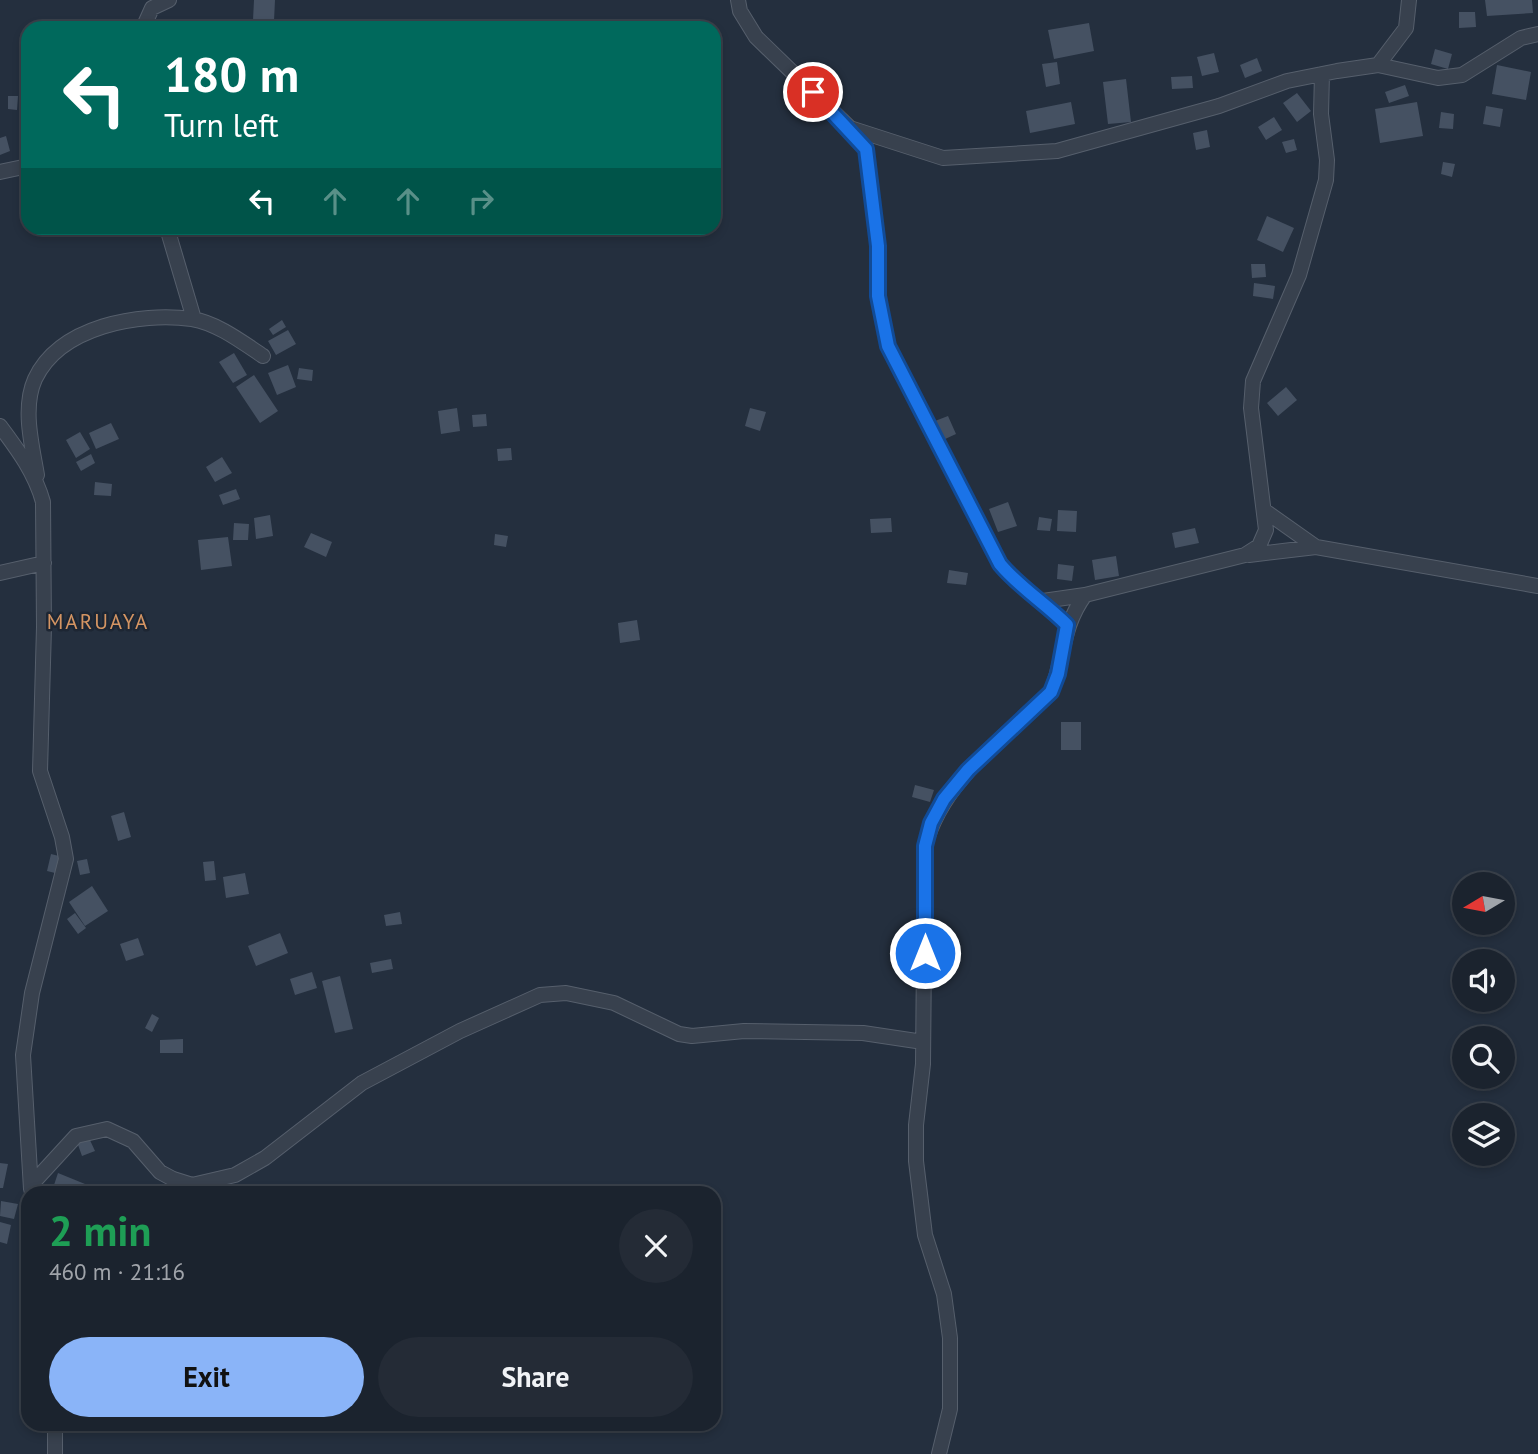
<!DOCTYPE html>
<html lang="en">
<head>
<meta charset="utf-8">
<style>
  body { margin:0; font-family:"PT Sans",sans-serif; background:#242b36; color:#f1f3f6; height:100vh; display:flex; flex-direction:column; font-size:26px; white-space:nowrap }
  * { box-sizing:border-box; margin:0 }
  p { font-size:23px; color:#a0a4aa }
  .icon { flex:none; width:38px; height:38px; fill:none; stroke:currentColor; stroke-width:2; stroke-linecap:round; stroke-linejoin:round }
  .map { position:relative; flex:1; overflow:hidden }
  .panel { position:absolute; left:21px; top:1186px; width:700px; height:245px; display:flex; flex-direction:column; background:#1b232e; border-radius:21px; box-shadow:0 4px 10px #0003,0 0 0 2px #39404a }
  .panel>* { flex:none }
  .top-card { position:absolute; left:21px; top:21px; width:700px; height:214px; border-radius:21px; box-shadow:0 4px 10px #0003,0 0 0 2px #39404a; background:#00695c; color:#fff; overflow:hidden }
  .needle { width:46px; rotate:260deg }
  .tools { position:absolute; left:1452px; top:872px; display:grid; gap:14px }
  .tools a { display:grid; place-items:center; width:63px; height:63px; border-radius:50%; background:#1b232e; box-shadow:0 4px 10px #0003,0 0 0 2px #39404a; font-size:35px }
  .pin { position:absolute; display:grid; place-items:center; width:60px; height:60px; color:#fff; margin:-30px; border:4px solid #fff; border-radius:50%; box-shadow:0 2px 7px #0007 }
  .me { position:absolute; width:77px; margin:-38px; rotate:0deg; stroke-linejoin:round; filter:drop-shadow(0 0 5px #0008) }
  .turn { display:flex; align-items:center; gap:24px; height:147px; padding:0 28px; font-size:32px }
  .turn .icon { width:91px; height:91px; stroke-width:2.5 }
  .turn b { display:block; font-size:49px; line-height:60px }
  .lanes { display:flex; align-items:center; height:66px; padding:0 28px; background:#0003; justify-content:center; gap:35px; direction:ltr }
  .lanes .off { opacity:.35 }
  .round { display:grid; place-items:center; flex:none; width:74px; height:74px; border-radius:37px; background:#242b36 }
  .summary { display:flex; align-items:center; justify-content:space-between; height:119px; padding:0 28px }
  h1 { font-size:42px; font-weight:700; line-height:52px; color:#1e9e55 }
  .cta { display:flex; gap:14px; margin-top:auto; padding:14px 28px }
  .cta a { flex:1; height:80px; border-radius:42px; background:#8ab4f8; color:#111; font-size:28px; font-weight:700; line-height:80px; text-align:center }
  .cta a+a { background:#242b36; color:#f1f3f6 }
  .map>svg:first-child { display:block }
  .building { fill:#455162 }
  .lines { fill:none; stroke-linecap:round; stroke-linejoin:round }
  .minor-casing { stroke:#565f6c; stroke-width:16 }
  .minor { stroke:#38414e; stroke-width:14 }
  .route-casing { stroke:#114b97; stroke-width:18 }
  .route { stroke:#1a73e8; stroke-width:12 }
  .labels { text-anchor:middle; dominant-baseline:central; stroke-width:5; stroke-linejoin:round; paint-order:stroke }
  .quarter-label { font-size:21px; letter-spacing:2px; fill:#d59563; stroke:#1d2633 }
</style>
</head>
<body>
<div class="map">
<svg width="1538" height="1454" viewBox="0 0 1538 1454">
  <rect width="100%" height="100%" fill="#242f3e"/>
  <path class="building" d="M 254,0 L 275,0 L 274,21 L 253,20 Z
    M 1485,0 L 1532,0 L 1533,13 L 1487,16 Z
    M 1459,12 L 1475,12 L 1476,27 L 1459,28 Z
    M 1089,23 L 1094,51 L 1054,59 L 1048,30 Z
    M 1435,49 L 1452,54 L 1448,69 L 1431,64 Z
    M 1214,53 L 1219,72 L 1202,76 L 1197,57 Z
    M 1257,58 L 1262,71 L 1245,78 L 1240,65 Z
    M 1057,62 L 1060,84 L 1046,87 L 1042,64 Z
    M 1497,65 L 1531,72 L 1526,100 L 1492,94 Z
    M 1192,76 L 1193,88 L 1172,89 L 1171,77 Z
    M 1126,79 L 1131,122 L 1108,124 L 1103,82 Z
    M 1405,85 L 1409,96 L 1389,103 L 1385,92 Z
    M 1297,93 L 1311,111 L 1297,122 L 1283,103 Z
    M 8,96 L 18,96 L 17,110 L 8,109 Z
    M 1071,102 L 1075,124 L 1030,133 L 1026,111 Z
    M 1417,102 L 1423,136 L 1380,143 L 1375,109 Z
    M 1486,106 L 1503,109 L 1500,127 L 1483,124 Z
    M 1441,112 L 1454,114 L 1453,129 L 1439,128 Z
    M 1274,117 L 1282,130 L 1266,140 L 1258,127 Z
    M 1207,130 L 1210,147 L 1196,150 L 1193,133 Z
    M 6,136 L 10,151 L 0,155 L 0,138 Z
    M 1294,139 L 1297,150 L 1286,153 L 1282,142 Z
    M 1443,162 L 1455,164 L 1452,177 L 1441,174 Z
    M 1267,216 L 1294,228 L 1283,252 L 1257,240 Z
    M 1251,264 L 1265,264 L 1266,277 L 1252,278 Z
    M 1254,283 L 1275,286 L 1273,299 L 1253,296 Z
    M 282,320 L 286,327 L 273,335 L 269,329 Z
    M 288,330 L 296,344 L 276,355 L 268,341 Z
    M 234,353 L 247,375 L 233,383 L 219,362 Z
    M 288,365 L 296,387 L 277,395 L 268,373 Z
    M 299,368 L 313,370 L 312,381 L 297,379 Z
    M 254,375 L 278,411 L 260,423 L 236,387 Z
    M 1286,387 L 1297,400 L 1278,416 L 1267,403 Z
    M 457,408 L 460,431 L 441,434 L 438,411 Z
    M 750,408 L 766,412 L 760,431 L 745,426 Z
    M 486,414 L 487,426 L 473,427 L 472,415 Z
    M 948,416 L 956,434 L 943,440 L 935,421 Z
    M 111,423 L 119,439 L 96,449 L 89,433 Z
    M 80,432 L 90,449 L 76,458 L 66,440 Z
    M 511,448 L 512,460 L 498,461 L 497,449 Z
    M 91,454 L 95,463 L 81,471 L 76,462 Z
    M 222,457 L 232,473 L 215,482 L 206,467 Z
    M 95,482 L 112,484 L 111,496 L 94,495 Z
    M 236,489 L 240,499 L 223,505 L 219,495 Z
    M 1008,502 L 1017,526 L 998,532 L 989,509 Z
    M 1058,510 L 1077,511 L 1076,532 L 1057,531 Z
    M 270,515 L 273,536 L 256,539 L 254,518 Z
    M 1039,517 L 1052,519 L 1050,531 L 1037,530 Z
    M 891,518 L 892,532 L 871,533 L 870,519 Z
    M 234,523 L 249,524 L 248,540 L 233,540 Z
    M 1195,528 L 1199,543 L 1175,548 L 1172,533 Z
    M 311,533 L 332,542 L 326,557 L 304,547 Z
    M 495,534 L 508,536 L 506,547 L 494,545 Z
    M 228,537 L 232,566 L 201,570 L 198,540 Z
    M 1116,556 L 1119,576 L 1095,580 L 1092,560 Z
    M 1058,564 L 1074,566 L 1072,581 L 1057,579 Z
    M 949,570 L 968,573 L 966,585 L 947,583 Z
    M 637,620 L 640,640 L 620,643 L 618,623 Z
    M 1061,722 L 1081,722 L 1081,750 L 1061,750 Z
    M 915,785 L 934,790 L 930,802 L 912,797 Z
    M 124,812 L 131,837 L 118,841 L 111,816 Z
    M 51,854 L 59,856 L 55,873 L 47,871 Z
    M 87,859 L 90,873 L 80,875 L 77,861 Z
    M 214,861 L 216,880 L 205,881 L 203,862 Z
    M 245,873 L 249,894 L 226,898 L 223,877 Z
    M 92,886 L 108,911 L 85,926 L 69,902 Z
    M 400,912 L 402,924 L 386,926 L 384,915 Z
    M 75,913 L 86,928 L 78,934 L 67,919 Z
    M 280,933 L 288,953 L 256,966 L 248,946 Z
    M 138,938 L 144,955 L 126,961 L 120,944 Z
    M 391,959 L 393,969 L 372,973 L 370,963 Z
    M 312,972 L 317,988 L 295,995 L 290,979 Z
    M 340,976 L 353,1029 L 335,1033 L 322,981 Z
    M 152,1014 L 159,1018 L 152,1032 L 145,1028 Z
    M 183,1039 L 183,1053 L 160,1053 L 160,1040 Z
    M 89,1138 L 95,1151 L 82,1156 L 77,1142 Z
    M 0,1163 L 8,1164 L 3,1188 L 0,1188 Z
    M 58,1173 L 85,1184 L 81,1194 L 51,1194 Z
    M 1,1201 L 18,1204 L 14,1219 L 0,1216 Z
    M 0,1222 L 11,1225 L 7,1244 L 0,1242 Z"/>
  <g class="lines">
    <g class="minor-casing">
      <path id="minor" d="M 738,0 L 740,11 L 756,37 L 850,128 L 943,158 L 1057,151 L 1219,106 L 1287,81 L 1337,71 L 1378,65 L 1438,78 L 1462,75 L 1521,38 L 1538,34
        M 143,28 L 152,8 L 169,0
        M 1378,65 L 1406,28 L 1409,0
        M 851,129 L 866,149 L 878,246 L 878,296 L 888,346 L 1000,564 C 1019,587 1045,603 1067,625
        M 0,172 L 28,166
        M 167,228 L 194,319
        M 0,426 C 18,450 35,473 43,502 L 44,627 L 40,771 L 62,837 L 66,859 L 32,993 L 23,1055 L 31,1189
        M 37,475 C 32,445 22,408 35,379 C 60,326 139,312 192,319 C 217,323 242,342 263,356
        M 1265,511 L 1316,547
        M 1249,555 L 1316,547 L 1538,586
        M 0,573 L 44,563
        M 1043,601 L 1085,595
        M 31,1185 L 76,1136 L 107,1129 L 133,1141 L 160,1172 L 173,1179 L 192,1185 L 235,1175 L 265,1158 L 362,1083 L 460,1031 L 540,995 L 566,993 L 614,1003 L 679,1034 L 692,1036 L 744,1031 L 863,1033 L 923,1042
        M 55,1454 L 55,1424
        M 939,1454 L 950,1409 L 950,1338 L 944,1294 L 925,1235 L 916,1161 L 916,1125 L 923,1064 L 925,846 C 943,779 1004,739 1051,692 C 1065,657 1061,628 1085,595 L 1245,555 L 1259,546 L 1266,530 L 1251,408 L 1253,381 L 1299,275 L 1326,180 L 1327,160 L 1321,114 L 1322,74"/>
    </g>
    <use href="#minor" class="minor"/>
  </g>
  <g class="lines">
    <g class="route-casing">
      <path id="route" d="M 813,92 L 866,149 L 878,246 L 878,296 L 888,346 L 1000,564 C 1019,587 1045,603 1067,625 L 1058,674 L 1051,692 L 968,770 L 944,799 L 931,823 L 925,846 L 925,953"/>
    </g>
    <use href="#route" class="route"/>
  </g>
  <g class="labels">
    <g class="quarter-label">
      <text x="98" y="621">MARUAYA</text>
    </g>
  </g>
</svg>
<div class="tools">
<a><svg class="needle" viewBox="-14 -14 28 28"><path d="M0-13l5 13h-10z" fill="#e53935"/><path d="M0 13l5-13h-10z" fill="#a0a4aa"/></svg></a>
<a><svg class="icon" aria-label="sound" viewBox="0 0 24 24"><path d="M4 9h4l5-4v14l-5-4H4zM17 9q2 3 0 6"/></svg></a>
<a><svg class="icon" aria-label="search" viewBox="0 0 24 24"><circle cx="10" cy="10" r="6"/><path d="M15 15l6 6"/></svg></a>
<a><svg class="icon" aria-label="layers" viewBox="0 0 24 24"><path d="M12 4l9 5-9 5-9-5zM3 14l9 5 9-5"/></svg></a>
</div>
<div class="pin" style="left:813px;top:92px;background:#d93025"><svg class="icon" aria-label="arrive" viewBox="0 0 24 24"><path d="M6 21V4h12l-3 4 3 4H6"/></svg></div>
<svg class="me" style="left:925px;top:953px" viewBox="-20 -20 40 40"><circle r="17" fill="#1a73e8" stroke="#fff" stroke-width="3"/><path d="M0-11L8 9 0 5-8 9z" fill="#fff"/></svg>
<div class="top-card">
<div class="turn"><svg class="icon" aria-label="left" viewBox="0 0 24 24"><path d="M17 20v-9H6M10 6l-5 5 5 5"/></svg><div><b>180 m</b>Turn left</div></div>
<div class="lanes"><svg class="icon" aria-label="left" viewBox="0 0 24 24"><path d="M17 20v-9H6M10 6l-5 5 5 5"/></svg><svg class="icon off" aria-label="ahead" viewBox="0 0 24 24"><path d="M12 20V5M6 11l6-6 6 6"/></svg><svg class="icon off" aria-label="ahead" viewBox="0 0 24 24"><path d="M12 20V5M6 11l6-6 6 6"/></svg><svg class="icon off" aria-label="right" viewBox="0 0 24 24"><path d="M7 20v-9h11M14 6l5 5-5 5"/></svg></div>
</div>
<section class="panel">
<div class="summary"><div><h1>2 min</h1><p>460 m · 21:16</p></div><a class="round"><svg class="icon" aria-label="close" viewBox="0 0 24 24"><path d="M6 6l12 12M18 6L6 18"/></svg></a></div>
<div class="cta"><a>Exit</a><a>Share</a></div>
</section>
</div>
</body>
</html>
